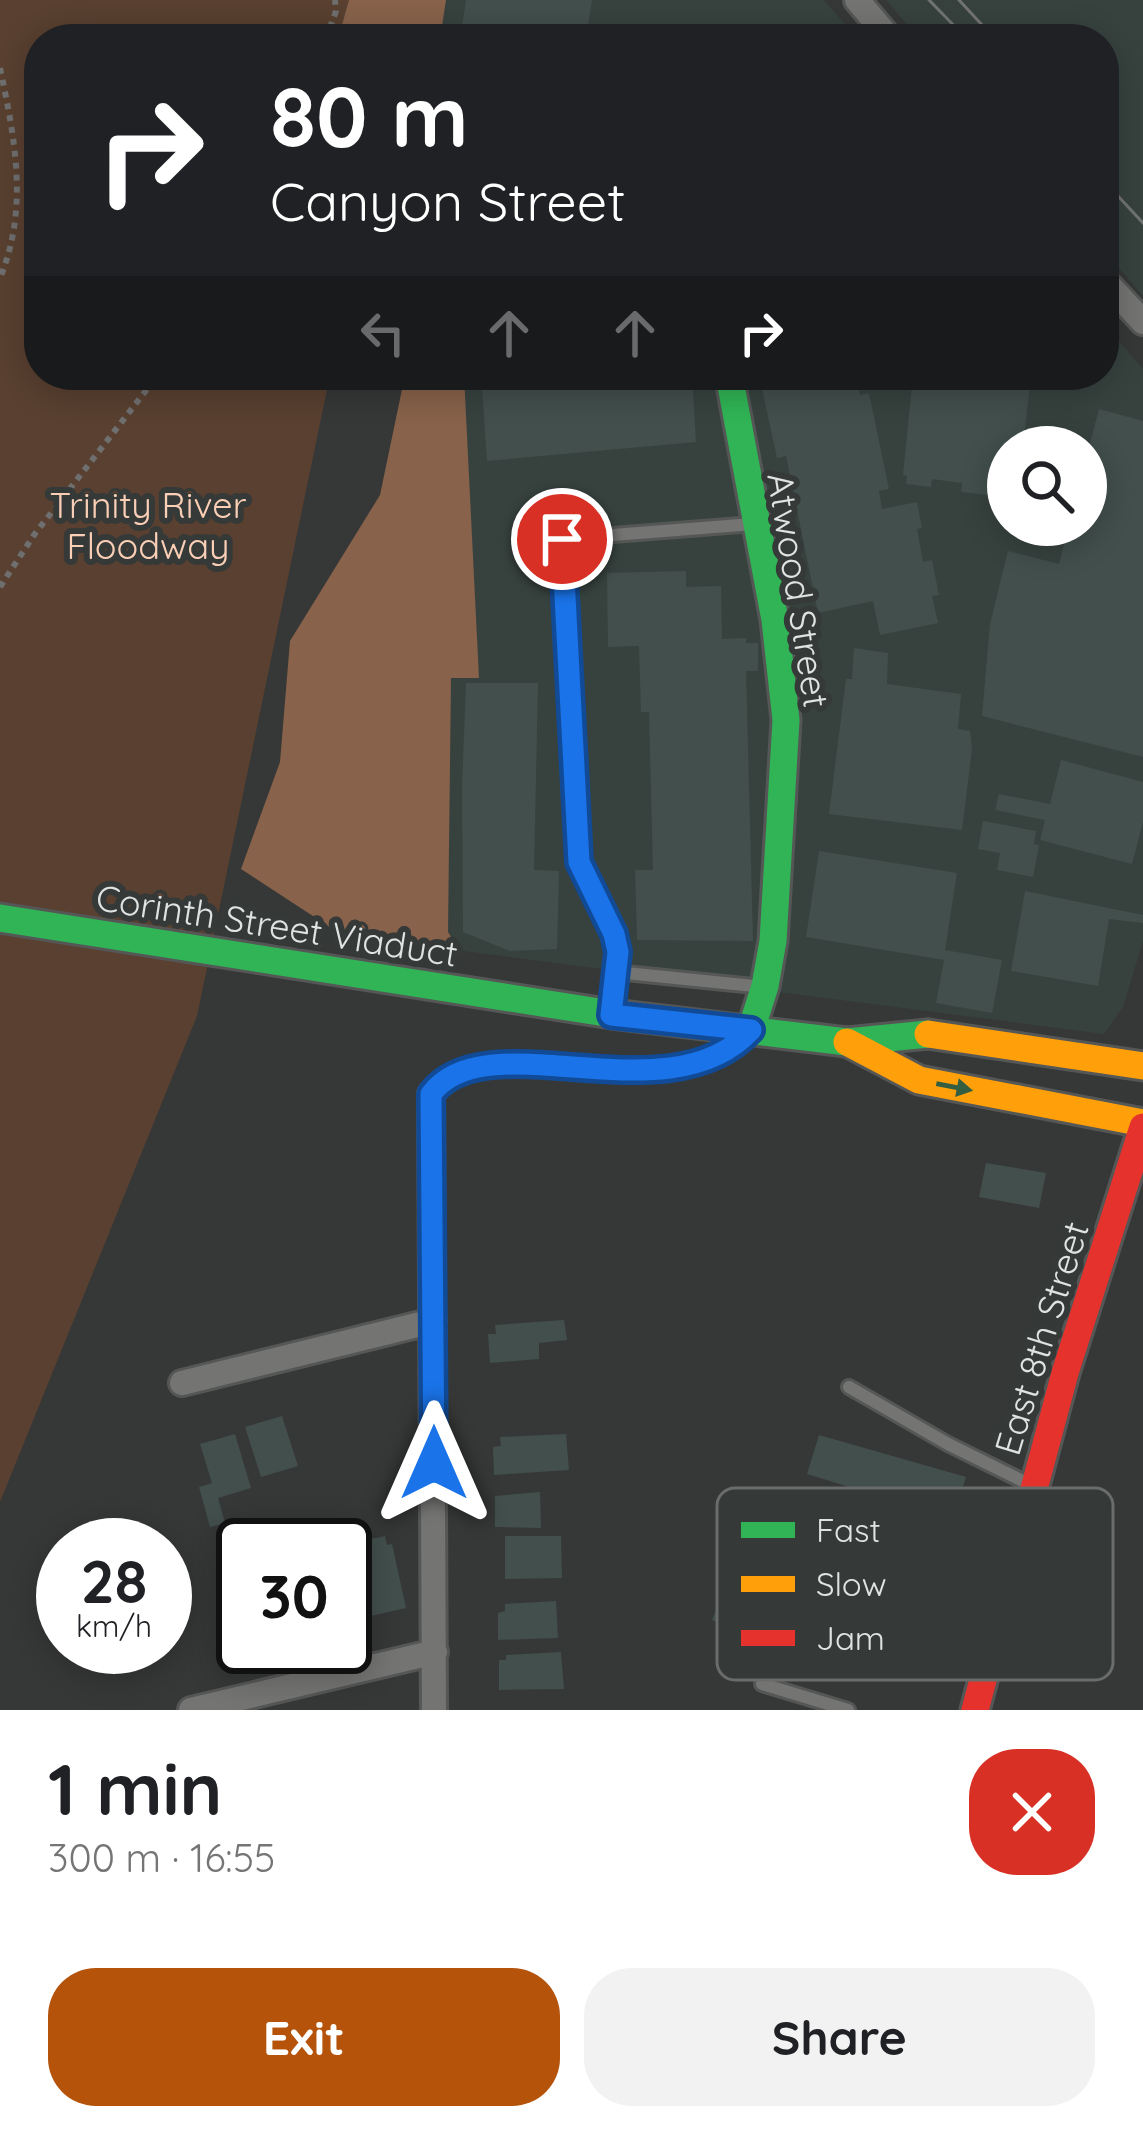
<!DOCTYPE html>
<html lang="en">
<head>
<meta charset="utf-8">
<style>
  body { margin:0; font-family:Quicksand,sans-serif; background:#f2f2f2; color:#202124; height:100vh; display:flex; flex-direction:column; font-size:45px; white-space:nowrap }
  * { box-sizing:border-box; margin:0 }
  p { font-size:39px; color:#757577 }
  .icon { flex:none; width:66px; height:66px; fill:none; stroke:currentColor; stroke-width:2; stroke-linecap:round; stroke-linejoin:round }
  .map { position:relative; height:1710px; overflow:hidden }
  .sheet { display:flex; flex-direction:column; background:#fff; flex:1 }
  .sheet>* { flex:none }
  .hud { position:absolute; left:24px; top:24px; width:1095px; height:366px; border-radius:48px; box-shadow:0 6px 30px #0003; background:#202124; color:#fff; overflow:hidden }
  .controls { position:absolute; left:987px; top:426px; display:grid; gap:24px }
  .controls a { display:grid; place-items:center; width:120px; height:120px; border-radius:50%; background:#fff; box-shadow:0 6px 30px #0003; font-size:60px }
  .speed { position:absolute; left:36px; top:1518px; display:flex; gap:24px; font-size:60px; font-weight:700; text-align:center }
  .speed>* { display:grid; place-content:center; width:156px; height:156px; border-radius:50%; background:#fff; box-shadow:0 6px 30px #0003; line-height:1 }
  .speed small { font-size:30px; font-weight:400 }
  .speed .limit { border:6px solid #111; border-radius:18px; background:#fff; color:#111 }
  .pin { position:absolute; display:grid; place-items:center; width:102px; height:102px; color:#fff; margin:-51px; border:6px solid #fff; border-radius:50%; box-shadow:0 3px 12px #0007 }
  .me { position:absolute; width:132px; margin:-66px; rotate:0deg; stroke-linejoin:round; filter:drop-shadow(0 0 9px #0008) }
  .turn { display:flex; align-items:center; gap:42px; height:252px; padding:0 48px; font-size:54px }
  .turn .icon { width:156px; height:156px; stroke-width:2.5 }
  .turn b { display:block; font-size:84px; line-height:102px }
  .lanes { display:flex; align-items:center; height:114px; padding:0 48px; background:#0003; justify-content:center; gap:60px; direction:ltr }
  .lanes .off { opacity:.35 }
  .round { display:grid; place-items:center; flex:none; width:126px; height:126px; border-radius:48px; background:#f2f2f2 }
  .overview { display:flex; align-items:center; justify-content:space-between; height:204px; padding:0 48px }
  h1 { font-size:72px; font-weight:700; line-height:90px }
  .cta { display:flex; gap:24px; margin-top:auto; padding:24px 48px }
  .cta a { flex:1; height:138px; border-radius:48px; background:#b45309; color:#fff; font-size:48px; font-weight:700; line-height:138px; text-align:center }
  .cta a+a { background:#f2f2f2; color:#202124 }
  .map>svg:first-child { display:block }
  .built { fill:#37423f; fill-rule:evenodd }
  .green { fill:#594030 }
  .forest { fill:#88624a }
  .building { fill:#424f4d }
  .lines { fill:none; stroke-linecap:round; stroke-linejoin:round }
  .lane-casing { stroke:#555756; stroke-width:18 }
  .street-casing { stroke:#555756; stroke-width:30 }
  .fast-casing { stroke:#555756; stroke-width:33 }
  .slow-casing { stroke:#555756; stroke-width:33 }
  .jam-casing { stroke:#555756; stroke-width:33 }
  .path { stroke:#6f6f6f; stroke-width:6; stroke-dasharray:6 6; stroke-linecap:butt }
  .lane { stroke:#747473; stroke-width:12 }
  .street { stroke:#747473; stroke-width:24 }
  .fast { stroke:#30b455; stroke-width:27 }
  .slow { stroke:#ff9f0a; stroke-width:27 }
  .jam { stroke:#e5322d; stroke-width:27 }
  .tram { stroke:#727472; stroke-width:3 }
  .oneway { fill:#345e41 }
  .route-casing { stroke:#114b97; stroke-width:30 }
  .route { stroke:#1a73e8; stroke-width:21 }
  .labels { text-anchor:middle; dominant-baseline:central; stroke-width:12; stroke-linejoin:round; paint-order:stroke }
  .park-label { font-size:36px; fill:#fbcfb6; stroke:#353938 }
  .street-label { font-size:36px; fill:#e1e3e3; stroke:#353938 }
  .key { fill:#353938; stroke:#696c6b; stroke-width:3 }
  .key-label { font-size:33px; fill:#e1e3e3 }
</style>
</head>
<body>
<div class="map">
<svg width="1143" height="1710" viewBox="0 0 1143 1710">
  <rect width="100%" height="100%" fill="#363837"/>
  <path class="built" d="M 437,0 L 824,0 L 858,39 L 429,39 Z
    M 886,0 L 1143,0 L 1143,296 L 1104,251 L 1104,39 L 920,39 Z
    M 1104,324 L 1143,369 L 1143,941 L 1123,1007 L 1104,1034 L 425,946 L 446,375 L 1104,375 ZM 1008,447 L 1086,447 L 1086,525 L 1008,525 Z"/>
  <path class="green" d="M 0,0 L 407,0 L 399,39 L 39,39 L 39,375 L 330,375 L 197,1016 L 0,1502 Z"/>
  <path class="forest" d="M 349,0 L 446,0 L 440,39 L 338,39 Z
    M 405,375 L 464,375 L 479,678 L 451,678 L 448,932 L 462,954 L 345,937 L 241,869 L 280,762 L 290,641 L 380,495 Z"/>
  <path class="building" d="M 466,0 L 592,0 L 586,39 L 460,39 Z
    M 481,375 L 692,375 L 696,442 L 487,461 Z
    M 759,375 L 868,375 L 869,383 L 858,386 L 860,395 L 869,393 L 889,489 L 879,491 L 882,509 L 917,502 L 922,528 L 917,529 L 923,562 L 932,560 L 939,595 L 932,596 L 938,623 L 880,635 L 873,601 L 818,613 L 786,456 L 777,458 Z
    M 913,375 L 1031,375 L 1023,447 L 1008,447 L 1008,484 L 999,483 L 997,496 L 961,492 L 962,483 L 932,479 L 931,487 L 906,484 L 907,476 L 903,475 Z
    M 1099,409 L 1143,421 L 1143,757 L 982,716 L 990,624 L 1008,551 L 1059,564 L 1069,525 L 1086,525 L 1086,459 Z
    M 686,571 L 686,587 L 721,586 L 722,639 L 746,638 L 746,643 L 758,643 L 758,671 L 746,671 L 753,941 L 637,940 L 635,870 L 653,870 L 649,712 L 641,712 L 639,646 L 608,647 L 607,573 Z
    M 854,648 L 888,653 L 887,684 L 961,694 L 958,729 L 970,731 L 972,749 L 962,830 L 829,814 L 846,679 L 852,679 Z
    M 466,683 L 538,683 L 534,870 L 559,871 L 557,949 L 510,951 L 463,932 L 462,787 Z
    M 1061,760 L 1143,782 L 1143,822 L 1132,864 L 1040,840 L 1045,820 L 995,810 L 999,794 L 1050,804 Z
    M 983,821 L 1036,831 L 1034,844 L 1039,845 L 1033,877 L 997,870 L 1000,853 L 978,849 Z
    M 819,851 L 957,873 L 945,950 L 1002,960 L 992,1013 L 936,1003 L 944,960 L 806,937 Z
    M 1025,891 L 1143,915 L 1143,923 L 1109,919 L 1098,986 L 1011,971 Z
    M 986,1163 L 1046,1173 L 1039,1208 L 979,1197 Z
    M 564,1320 L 567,1340 L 539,1343 L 539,1359 L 490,1363 L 488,1334 L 496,1334 L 495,1325 Z
    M 282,1416 L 298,1466 L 261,1477 L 245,1427 Z
    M 235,1434 L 251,1488 L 218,1498 L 225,1523 L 210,1527 L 199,1487 L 212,1483 L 200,1444 Z
    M 566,1434 L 569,1470 L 494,1475 L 493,1447 L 501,1446 L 500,1437 Z
    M 819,1435 L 966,1477 L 936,1573 L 909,1562 L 905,1570 L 945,1587 L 922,1645 L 877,1627 L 879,1623 L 861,1616 L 841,1666 L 753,1631 L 752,1636 L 712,1620 L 739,1552 L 720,1545 L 732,1514 L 753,1523 L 758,1513 L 884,1564 L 888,1555 L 846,1538 L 859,1490 L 807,1474 Z
    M 540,1492 L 541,1528 L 495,1527 L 495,1496 Z
    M 385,1536 L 387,1545 L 392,1544 L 406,1608 L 362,1618 L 349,1553 L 360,1551 L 357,1542 Z
    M 505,1536 L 561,1536 L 562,1578 L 505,1579 Z
    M 556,1601 L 558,1638 L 498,1640 L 498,1613 L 505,1611 L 505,1604 Z
    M 561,1652 L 564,1689 L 499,1690 L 499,1660 L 506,1660 L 506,1655 Z"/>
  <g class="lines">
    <g class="lane-casing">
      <path id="lane" d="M 616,972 L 764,987
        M 612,1013 L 618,952 L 614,934 L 579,862 L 562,539 L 753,524
        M 431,1094 C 487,1020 672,1118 746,1035
        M 849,1387 L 948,1444 L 1033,1486
        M 762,1684 L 848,1710"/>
    </g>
    <g class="street-casing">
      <path id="street" d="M 857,0 L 890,39
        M 1104,280 L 1143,322
        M 431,1094 L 434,1710
        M 182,1383 L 433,1321
        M 191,1710 L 435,1652"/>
    </g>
    <g class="fast-casing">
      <path id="fast" d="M 729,375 L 775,620 L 786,720 L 773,941 L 765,986 L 751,1030
        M 0,918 L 612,1014 L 847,1042 L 928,1034"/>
    </g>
    <g class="slow-casing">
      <path id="slow" d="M 928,1034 L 1143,1066
        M 847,1042 L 919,1080 L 1143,1123"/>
    </g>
    <g class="jam-casing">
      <path id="jam" d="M 975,1710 L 1065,1373 L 1143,1127"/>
    </g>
    <path class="path" d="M 326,39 L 336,11 L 335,0
      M 0,68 C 15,139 29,208 0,278
      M 0,587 L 34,535 L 158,375"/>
    <use href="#lane" class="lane"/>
    <use href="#street" class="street"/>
    <use href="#fast" class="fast"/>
    <use href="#slow" class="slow"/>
    <use href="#jam" class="jam"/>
    <path class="tram" d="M 929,0 L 967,39
      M 959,0 L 995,39
      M 1104,181 L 1143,223"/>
  </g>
  <defs><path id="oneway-solid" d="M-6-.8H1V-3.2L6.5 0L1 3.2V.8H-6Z" transform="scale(3)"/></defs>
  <use class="oneway" href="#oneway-solid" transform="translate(954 1087) rotate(11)"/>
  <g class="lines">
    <g class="route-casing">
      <path id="route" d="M 434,1463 L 431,1094 C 487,1019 669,1120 751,1030 L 611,1015 L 618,952 L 614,934 L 579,862 L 562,539"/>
    </g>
    <use href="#route" class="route"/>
  </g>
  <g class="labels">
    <g class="park-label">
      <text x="148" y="504">Trinity River<tspan x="148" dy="41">Floodway</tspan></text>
    </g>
    <g class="street-label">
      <text transform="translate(799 590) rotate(81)">Atwood Street</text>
      <text transform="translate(277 925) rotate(9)">Corinth Street Viaduct</text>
      <text transform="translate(1041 1338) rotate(-73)">East 8th Street</text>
    </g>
  </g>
  <rect x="717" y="1488" width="396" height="192" rx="18" class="key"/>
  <rect x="741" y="1522" width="54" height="16" fill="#30b455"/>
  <rect x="741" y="1576" width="54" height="16" fill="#ff9f0a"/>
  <rect x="741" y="1630" width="54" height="16" fill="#e5322d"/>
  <g class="key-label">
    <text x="816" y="1542">Fast</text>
    <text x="816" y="1596">Slow</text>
    <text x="816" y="1650">Jam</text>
  </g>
</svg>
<div class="controls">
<a><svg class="icon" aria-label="search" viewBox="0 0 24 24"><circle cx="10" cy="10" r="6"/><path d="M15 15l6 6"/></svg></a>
</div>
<div class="speed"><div>28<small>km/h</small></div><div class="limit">30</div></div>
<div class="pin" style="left:562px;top:539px;background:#d93025"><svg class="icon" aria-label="arrive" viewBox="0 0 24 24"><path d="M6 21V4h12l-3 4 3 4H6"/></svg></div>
<svg class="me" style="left:434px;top:1463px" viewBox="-20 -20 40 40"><path d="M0-17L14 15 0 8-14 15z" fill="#1a73e8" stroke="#fff" stroke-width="4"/></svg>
<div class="hud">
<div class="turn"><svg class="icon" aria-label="right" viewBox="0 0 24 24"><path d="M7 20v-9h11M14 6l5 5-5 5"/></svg><div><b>80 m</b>Canyon Street</div></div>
<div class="lanes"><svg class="icon off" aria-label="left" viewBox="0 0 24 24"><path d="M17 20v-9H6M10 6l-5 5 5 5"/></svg><svg class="icon off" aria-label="ahead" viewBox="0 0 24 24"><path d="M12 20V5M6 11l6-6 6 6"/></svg><svg class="icon off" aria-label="ahead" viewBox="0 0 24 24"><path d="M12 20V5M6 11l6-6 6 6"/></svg><svg class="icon" aria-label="right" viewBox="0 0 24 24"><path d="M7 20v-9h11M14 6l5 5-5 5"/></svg></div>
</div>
</div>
<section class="sheet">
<div class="overview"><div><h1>1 min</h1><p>300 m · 16:55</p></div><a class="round" style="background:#d93025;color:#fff"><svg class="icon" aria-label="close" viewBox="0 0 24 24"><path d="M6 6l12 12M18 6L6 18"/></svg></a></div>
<div class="cta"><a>Exit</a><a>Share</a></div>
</section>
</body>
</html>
